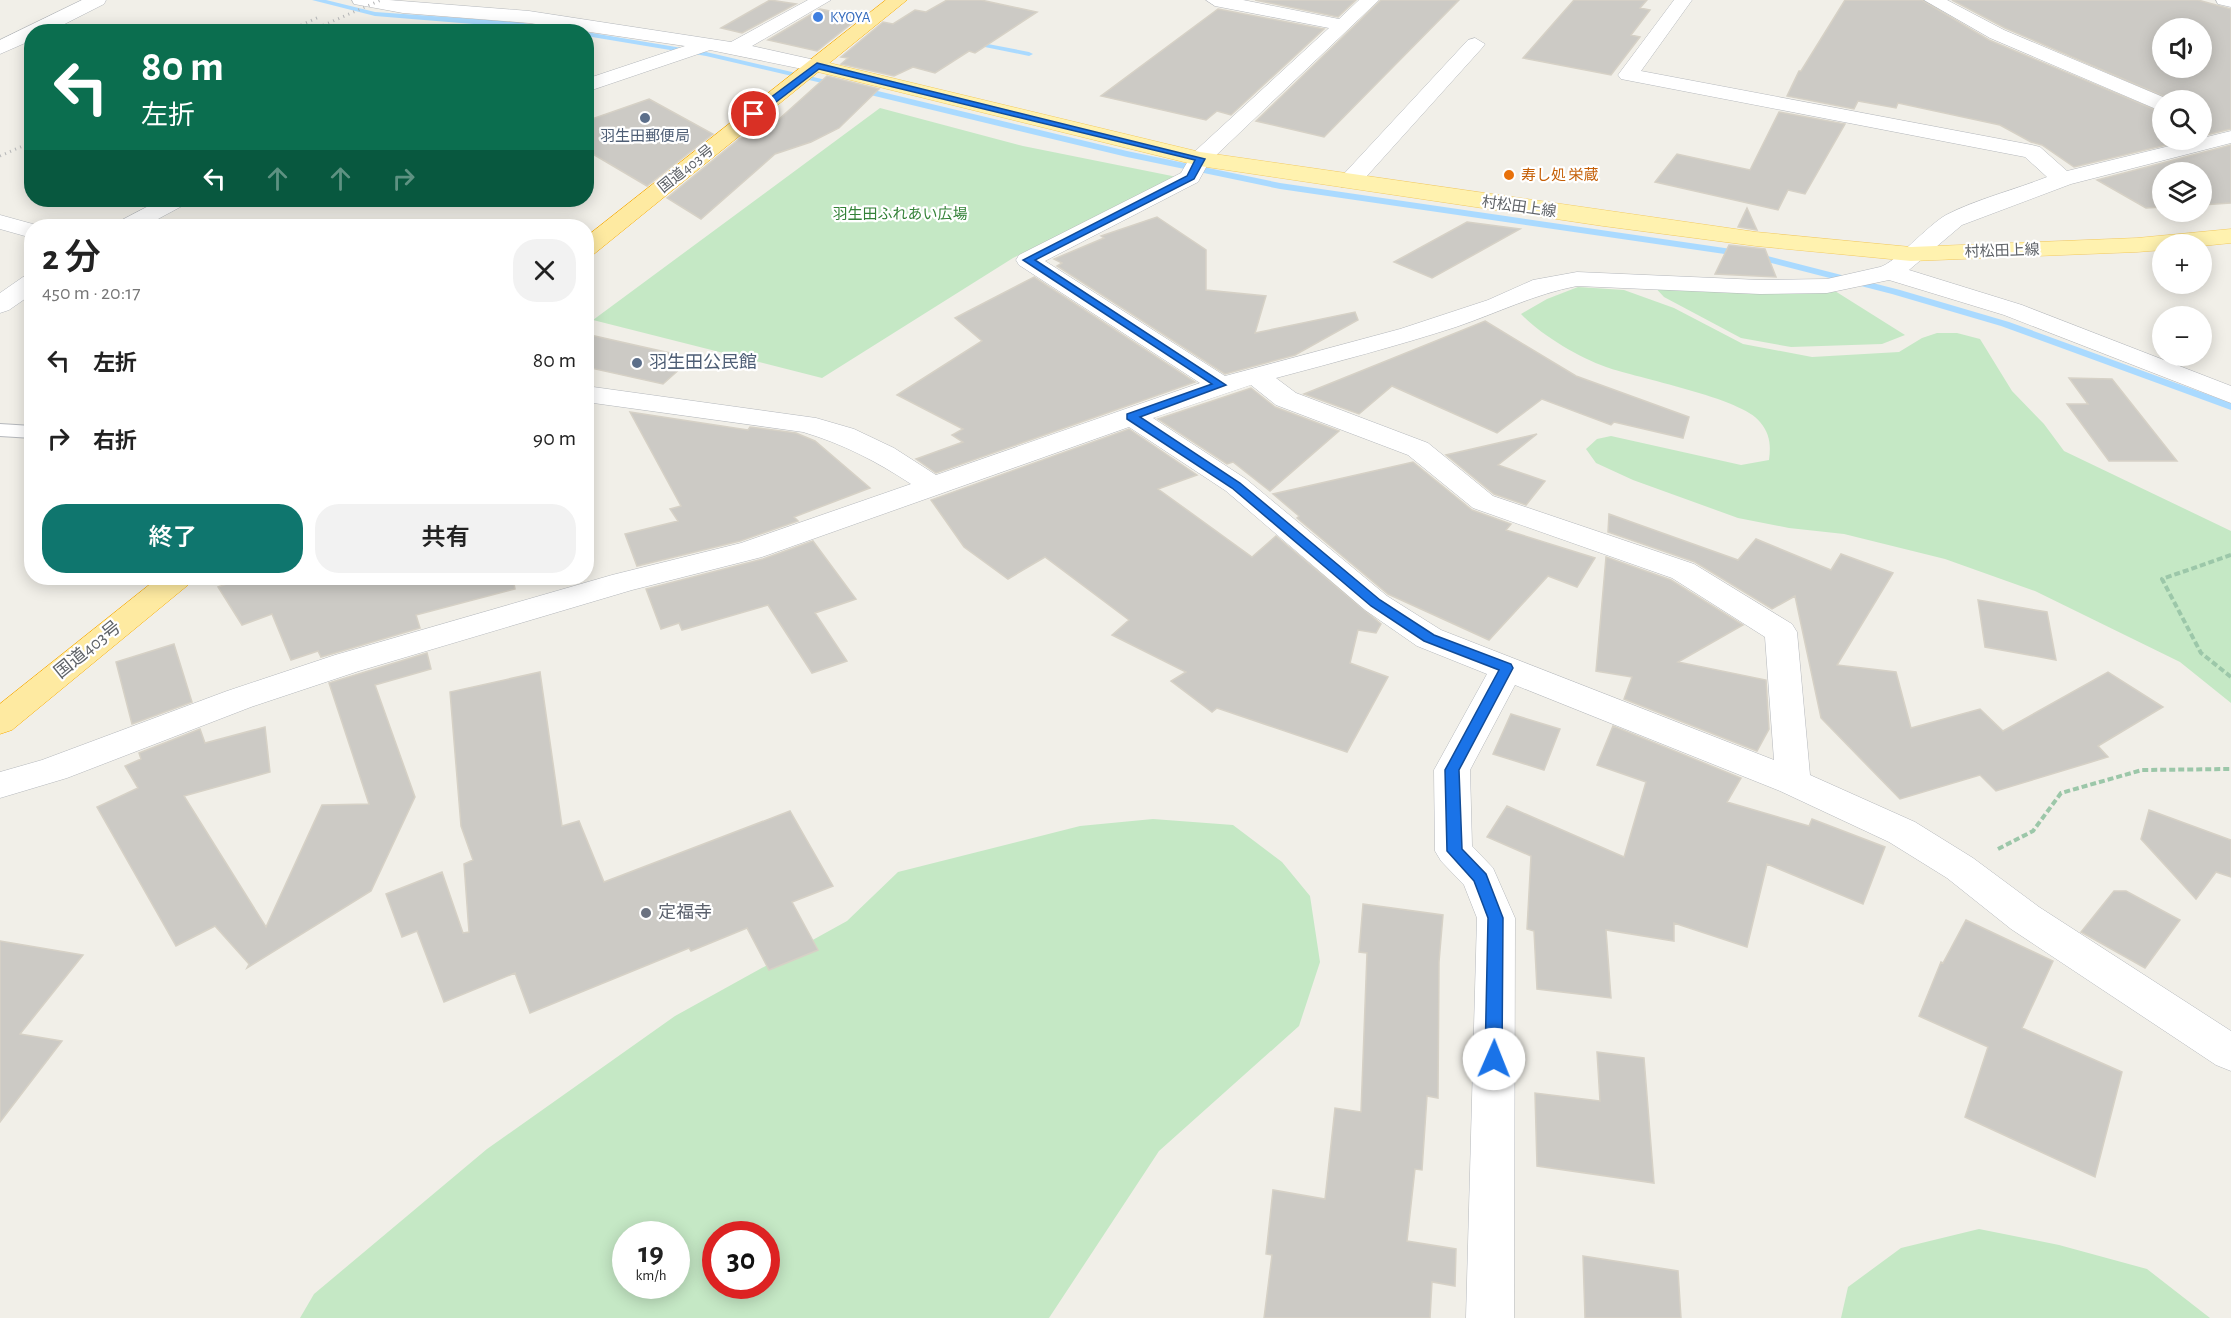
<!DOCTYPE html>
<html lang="ja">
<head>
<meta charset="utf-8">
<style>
  body { margin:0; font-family:"Alegreya Sans","Noto Sans JP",sans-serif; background:#f2f2f2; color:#222; height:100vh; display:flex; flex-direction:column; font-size:22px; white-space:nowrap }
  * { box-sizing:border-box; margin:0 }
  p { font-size:20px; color:#767676 }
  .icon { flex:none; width:33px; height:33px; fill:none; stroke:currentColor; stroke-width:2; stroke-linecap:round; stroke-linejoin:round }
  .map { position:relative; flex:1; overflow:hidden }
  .panel { position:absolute; left:24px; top:219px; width:570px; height:366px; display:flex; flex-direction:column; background:#fff; border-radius:24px; box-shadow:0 3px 15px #0003 }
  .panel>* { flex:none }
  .banner { position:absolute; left:24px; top:24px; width:570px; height:183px; border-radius:24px; box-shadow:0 3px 15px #0003; background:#0b6e4f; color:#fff; overflow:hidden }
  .fabs { position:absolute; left:2152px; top:18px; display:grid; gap:12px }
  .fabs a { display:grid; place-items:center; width:60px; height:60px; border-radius:50%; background:#fff; box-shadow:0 3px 15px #0003; font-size:30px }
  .speed { position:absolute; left:612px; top:1221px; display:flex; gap:12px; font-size:30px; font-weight:700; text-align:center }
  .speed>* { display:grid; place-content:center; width:78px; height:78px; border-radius:50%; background:#fff; box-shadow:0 3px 15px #0003; line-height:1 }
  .speed small { font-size:15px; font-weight:400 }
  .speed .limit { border:9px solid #d22; background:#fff; color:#111 }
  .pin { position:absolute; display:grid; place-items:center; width:51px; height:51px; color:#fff; margin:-26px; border:3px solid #fff; border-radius:50%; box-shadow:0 2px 6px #0007 }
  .me { position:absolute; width:66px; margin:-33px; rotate:1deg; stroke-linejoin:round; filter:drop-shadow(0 0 4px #0008) }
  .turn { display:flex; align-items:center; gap:21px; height:126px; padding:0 18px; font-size:27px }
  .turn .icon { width:78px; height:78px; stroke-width:2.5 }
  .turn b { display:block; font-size:42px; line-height:51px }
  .lanes { display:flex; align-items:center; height:57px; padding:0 18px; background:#0003; justify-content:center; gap:30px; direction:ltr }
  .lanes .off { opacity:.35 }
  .round { display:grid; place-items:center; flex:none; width:63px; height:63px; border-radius:24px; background:#f2f2f2 }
  .summary { display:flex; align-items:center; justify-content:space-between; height:102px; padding:0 18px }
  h1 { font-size:36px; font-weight:600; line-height:45px }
  .button { display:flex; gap:12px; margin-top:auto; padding:12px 18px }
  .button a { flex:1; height:69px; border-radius:24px; background:#0f766e; color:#fff; font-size:24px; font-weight:600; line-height:69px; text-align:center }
  .button a+a { background:#f2f2f2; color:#222 }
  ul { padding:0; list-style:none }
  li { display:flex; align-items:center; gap:18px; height:78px; padding:0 18px }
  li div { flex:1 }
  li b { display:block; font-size:22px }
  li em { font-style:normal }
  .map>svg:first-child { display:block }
  .green { fill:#c5e8c5; fill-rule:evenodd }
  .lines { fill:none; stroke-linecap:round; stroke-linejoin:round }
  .stream { fill:#aadaff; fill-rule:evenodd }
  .building { fill:#cccac5; stroke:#d6d1c6; stroke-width:1.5; fill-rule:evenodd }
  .service-casing { stroke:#b5b8bc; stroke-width:2 }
  .minor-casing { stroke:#b5b8bc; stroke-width:1 }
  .primary-casing { stroke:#f2c960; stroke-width:1 }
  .trunk-casing { stroke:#f9ab00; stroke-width:1 }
  .path { stroke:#9cc7a9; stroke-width:4; stroke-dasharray:6 3; stroke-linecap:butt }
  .service { fill:#fff; fill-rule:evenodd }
  .minor { fill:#fff; fill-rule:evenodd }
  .primary { fill:#fff2af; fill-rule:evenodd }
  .trunk { fill:#feeaa1; fill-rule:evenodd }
  .rail { stroke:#b6b7b8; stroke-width:3; stroke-dasharray:1 4.5; stroke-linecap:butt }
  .route { fill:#1a73e8; stroke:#114b97; stroke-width:1.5 }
  .shop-dot { fill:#3f7fe0; stroke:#fff; stroke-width:2 }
  .service-dot { fill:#5c6f8a; stroke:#fff; stroke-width:2 }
  .food-dot { fill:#e8710a; stroke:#fff; stroke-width:2 }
  .worship-dot { fill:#6b7280; stroke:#fff; stroke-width:2 }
  .labels { text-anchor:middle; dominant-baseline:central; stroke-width:4.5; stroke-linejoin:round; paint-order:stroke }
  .far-shop-label { font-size:15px; fill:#366cbe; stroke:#fff; text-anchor:start }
  .far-service-label { font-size:15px; fill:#4e5e75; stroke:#fff }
  .far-street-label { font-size:15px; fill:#5f6368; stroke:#fff }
  .far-food-label { font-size:15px; fill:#c56008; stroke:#fff; text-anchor:start }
  .far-park-label { font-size:15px; fill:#348238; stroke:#fff }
  .service-label { font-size:18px; fill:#4e5e75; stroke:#fff; text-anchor:start }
  .street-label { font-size:18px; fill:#5f6368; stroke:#fff }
  .worship-label { font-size:18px; fill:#5b616d; stroke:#fff; text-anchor:start }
</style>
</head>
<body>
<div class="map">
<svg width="2231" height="1318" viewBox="0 0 2231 1318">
  <rect width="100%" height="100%" fill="#f1efe8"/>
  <path class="green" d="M 880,108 L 1023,146 L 1177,177 L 1013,258 L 822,378 L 593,320 Z
    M 1650,282 L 1827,286 L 1905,335 L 1882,344 L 1791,347 L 1741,338 L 1664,297 Z
    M 1578,287 L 1624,290 L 1674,308 L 1743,344 L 1812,357 L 1899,352 L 1922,338 L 1937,333 L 1957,333 L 1980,339 L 2012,391 L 2044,424 L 2064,451 L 2231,531 L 2231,703 L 2180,662 L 2035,591 L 1945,559 L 1844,534 L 1789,528 L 1738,518 L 1633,480 L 1596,463 L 1586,449 L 1597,439 L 1611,436 L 1741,465 L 1769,460 C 1771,445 1770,434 1760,422 C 1743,398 1636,378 1606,367 C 1578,357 1541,335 1521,314 L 1547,299 Z
    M 1153,819 L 1233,825 L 1282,862 L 1310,896 L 1320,962 L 1299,1026 L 1159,1151 L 1049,1318 L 300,1318 L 314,1294 L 487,1149 L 675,1016 L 847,921 L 898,872 L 1080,826 ZM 626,1234 L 676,1234 L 676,1286 L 626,1286 ZM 716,1234 L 766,1234 L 766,1286 L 716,1286 Z
    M 1979,1229 L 2059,1245 L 2147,1269 L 2210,1318 L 1841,1318 L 1848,1287 L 1901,1248 Z"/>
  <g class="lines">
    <path class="stream" d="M 312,0 L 326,0 L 375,12 L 518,22 L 572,32 L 375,16 Z
      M 586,32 L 706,52 L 843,84 L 839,87 L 706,56 L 586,36 Z
      M 967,40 L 1029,52 L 1033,54 L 1029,56 L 970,44 L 967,44 Z
      M 857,86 L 1127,151 L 1280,183 L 1752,252 L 1900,290 L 2009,322 L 2231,403 L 2231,410 L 2001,326 L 1892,294 L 1752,258 L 1280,189 L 1127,157 L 854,91 L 853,89 Z"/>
  </g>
  <path class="building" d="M 770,0 L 796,4 L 742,33 L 721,28 Z
    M 947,0 L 981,0 L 1037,12 L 975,53 L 969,51 L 935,73 L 913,67 L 894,76 L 841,64 L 848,58 L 841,57 L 883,22 L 893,24 L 915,10 L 926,12 Z
    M 1255,0 L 1356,0 L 1338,17 Z
    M 1381,0 L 1459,0 L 1324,137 L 1256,121 Z
    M 1574,0 L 1647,0 L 1640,8 L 1650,10 L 1631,35 L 1640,37 L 1611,75 L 1523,58 Z
    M 1845,0 L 1922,0 L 1989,40 L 2163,113 L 2163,140 L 2187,140 L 2074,167 L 2042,145 L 2031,142 L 2000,125 L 1898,103 L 1896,108 L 1858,101 L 1854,109 L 1787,96 L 1799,71 L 1801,71 Z
    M 1952,0 L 2198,0 L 2231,9 L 2231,129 L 2202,136 L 2202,100 L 2172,100 L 2005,28 ZM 2163,28 L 2202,28 L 2202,68 L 2163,68 Z
    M 820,9 L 860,17 L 817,51 L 768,40 Z
    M 1218,9 L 1324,29 L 1231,115 L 1217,111 L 1206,120 L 1101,96 Z
    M 827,76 L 879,89 L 839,128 L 811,142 L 775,154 L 701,219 L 667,198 L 739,139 L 768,129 Z
    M 649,99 L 713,134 L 647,186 L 586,150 L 586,121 Z
    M 1779,112 L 1845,124 L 1805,194 L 1788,190 L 1778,210 L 1655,182 L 1677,154 L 1750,170 Z
    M 2231,145 L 2231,203 L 2202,205 L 2202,172 L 2163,172 L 2163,207 L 2146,208 L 2097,180 Z
    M 1747,208 L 1757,230 L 1738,227 Z
    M 1157,217 L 1206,250 L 1206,290 L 1266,296 L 1255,333 L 1355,312 L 1358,320 L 1295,355 L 1225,374 L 1057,266 L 1062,263 L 1054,259 L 1104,238 L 1101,236 Z
    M 1467,222 L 1520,229 L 1432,278 L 1394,262 Z
    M 1729,245 L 1765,249 L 1776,277 L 1715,274 Z
    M 1034,277 L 1195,382 L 936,473 L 916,459 L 963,442 L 952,435 L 963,429 L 897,395 L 982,341 L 955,318 Z
    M 1485,321 L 1576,376 L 1689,417 L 1683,438 L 1614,422 L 1611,425 L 1542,399 L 1497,433 L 1392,386 L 1359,414 L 1304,394 Z
    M 586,334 L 692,358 L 663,384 L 586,367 Z
    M 2069,378 L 2112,379 L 2177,461 L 2109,461 L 2067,404 L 2088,404 Z
    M 1251,388 L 1275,407 L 1339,431 L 1270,491 L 1233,462 L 1227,464 L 1158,419 Z
    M 630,412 L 748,430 L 750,427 L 796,433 L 815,441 L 870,488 L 794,517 L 798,521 L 740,541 L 637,566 L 625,534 L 678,521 L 670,509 L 681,506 Z
    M 1129,429 L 1197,475 L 1158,489 L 1252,557 L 1276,536 L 1381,624 L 1376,633 L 1358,630 L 1350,663 L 1388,677 L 1347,752 L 1217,708 L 1212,712 L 1171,681 L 1186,672 L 1112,635 L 1129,620 L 1045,557 L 1008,579 L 964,547 L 931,500 Z
    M 1537,434 L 1498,465 L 1545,481 L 1526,505 L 1494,494 L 1446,455 Z
    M 1413,462 L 1472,510 L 1511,524 L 1506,530 L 1595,558 L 1577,587 L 1548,576 L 1489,640 L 1388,594 L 1297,518 L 1299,516 L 1273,494 Z
    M 1609,514 L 1738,560 L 1756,539 L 1831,570 L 1841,554 L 1893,573 L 1837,665 L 1896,672 L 1911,728 L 1980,709 L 2003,731 L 2108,672 L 2163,707 L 2098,746 L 2108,757 L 1996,791 L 1980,775 L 1900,799 L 1821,718 L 1795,596 L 1772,609 L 1695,562 L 1608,532 Z
    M 813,541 L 856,599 L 815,613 L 847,661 L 812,673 L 768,605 L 682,630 L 679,623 L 661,629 L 646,589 L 763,559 Z
    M 1606,557 L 1671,580 L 1743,625 L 1678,662 L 1766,680 L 1769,729 L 1757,751 L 1624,699 L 1632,677 L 1596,671 Z
    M 244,578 L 513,578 L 515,589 L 416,615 L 420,628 L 321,657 L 318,651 L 291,660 L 272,614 L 242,625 L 218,587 Z
    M 1978,600 L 2047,612 L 2056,660 L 1985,647 Z
    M 174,644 L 192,702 L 132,724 L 116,662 Z
    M 427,653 L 431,669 L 375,685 L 415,797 L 371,891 L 247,968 L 249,964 L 215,926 L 176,946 L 97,807 L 138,788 L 125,766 L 141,759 L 139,753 L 200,729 L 205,743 L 265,727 L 270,772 L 184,796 L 266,927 L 322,805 L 369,804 L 329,683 Z
    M 540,672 L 562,826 L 579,821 L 604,882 L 790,811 L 833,886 L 792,902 L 818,950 L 769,970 L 747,928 L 691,951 L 689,948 L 530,1013 L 515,973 L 444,1002 L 417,931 L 402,937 L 386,894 L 442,872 L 463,933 L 469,932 L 464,864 L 473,860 L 461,826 L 450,692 Z
    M 1511,714 L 1560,729 L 1544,770 L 1493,754 Z
    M 1613,726 L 1741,778 L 1727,802 L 1809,826 L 1812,819 L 1885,847 L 1863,904 L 1767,864 L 1747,947 L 1674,923 L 1674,941 L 1606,930 L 1611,998 L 1537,989 L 1534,931 L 1527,929 L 1531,856 L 1487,837 L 1507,806 L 1624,857 L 1646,782 L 1597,765 Z
    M 2149,810 L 2231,840 L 2231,877 L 2216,872 L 2196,899 L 2141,839 Z
    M 2114,891 L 2126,891 L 2180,920 L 2145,968 L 2081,932 Z
    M 1363,904 L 1443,915 L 1439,962 L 1438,1098 L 1427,1096 L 1422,1170 L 1415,1169 L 1407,1241 L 1456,1249 L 1455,1286 L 1432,1282 L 1430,1318 L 1264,1318 L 1272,1255 L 1266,1254 L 1273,1190 L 1325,1199 L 1335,1108 L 1361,1112 L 1367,953 L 1359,952 Z
    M 1966,920 L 2053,961 L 2022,1028 L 2122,1072 L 2095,1177 L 1965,1117 L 1988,1047 L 1919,1016 L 1941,962 L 1943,963 Z
    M 0,941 L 83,955 L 20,1034 L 62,1041 L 0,1122 Z
    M 1597,1052 L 1644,1058 L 1654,1183 L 1537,1166 L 1535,1093 L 1600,1101 Z
    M 1583,1256 L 1678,1271 L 1681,1318 L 1585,1318 Z"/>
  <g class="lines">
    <g class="service-casing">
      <path id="service" d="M 0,424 L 32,426 L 32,438 L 0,436 Z"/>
    </g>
    <g class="minor-casing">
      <path id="minor" d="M 82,0 L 106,0 L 104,4 L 49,32 L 32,32 L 32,40 L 0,54 L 0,40 Z
        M 352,0 L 389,0 L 529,11 L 731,42 L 808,0 L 831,0 L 752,46 L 824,62 L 827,66 L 824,70 L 817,72 L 710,50 L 586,92 L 586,79 L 685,46 L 529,23 L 403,13 L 354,4 Z
        M 1206,0 L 1243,0 L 1339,19 L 1359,0 L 1379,0 L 1209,162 L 1198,182 L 1045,261 L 1225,376 L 1400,329 L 1488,300 L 1533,280 L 1577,272 L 1760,280 L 1827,279 L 1880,267 C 1895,263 1928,225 1946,215 C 1974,200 2017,189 2047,177 L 2025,157 L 1621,79 L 1618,75 L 1674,0 L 1692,0 L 1641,71 L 2032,145 L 2040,147 L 2067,171 L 2231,131 L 2231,143 L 2071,184 L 1962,225 L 1909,270 L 2022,305 L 2231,386 L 2231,403 L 2004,315 L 1889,280 L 1827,293 L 1760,294 L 1577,286 C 1535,294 1497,313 1456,327 C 1397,346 1336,362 1276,378 L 1296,393 L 1428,443 L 1493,496 L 1694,564 L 1792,624 L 1797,632 L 1810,775 L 1915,822 L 1973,858 L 2039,907 L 2231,1031 L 2231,1071 L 2216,1065 L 2011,929 L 1947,878 L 1889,842 L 1780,791 L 1515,685 L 1470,770 L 1472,846 L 1493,868 L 1515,918 L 1514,1318 L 1466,1318 L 1477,918 L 1464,885 L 1441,861 L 1435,851 L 1434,770 L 1487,674 L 1417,646 L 1365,610 L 1226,491 L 1129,427 L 762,557 L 632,590 L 359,671 L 251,707 L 67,778 L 0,798 L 0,772 L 42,760 L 227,691 L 335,655 L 612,575 L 741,543 L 911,484 C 876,461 843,444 803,432 L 586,402 L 586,386 L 816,418 L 854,429 L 894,448 L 936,475 L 1200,383 L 1019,265 L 1016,260 L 1019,255 L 1181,173 L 1192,154 L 1329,28 L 1215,6 ZM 1251,385 L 1276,405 L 1408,455 L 1473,508 L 1672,578 L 1765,637 L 1774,760 L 1441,630 L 1387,596 L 1246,479 L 1153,418 Z
        M 1924,0 L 1947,0 L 2004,30 L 2170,100 L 2163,100 L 2163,111 L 2156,109 L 1990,38 Z
        M 2216,0 L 2231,0 L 2231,7 L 2218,4 Z
        M 1475,38 L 1485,44 L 1482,48 L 1357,187 L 1341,187 L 1338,182 L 1341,177 L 1468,40 Z
        M 160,200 L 187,200 L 184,205 L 145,226 L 116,226 L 120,221 Z
        M 0,215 L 40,226 L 41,226 L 32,226 L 32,238 L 0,229 Z
        M 32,275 L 32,294 L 9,310 L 0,313 L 0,293 L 23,277 Z"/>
    </g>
    <g class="primary-casing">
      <path id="primary" d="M 817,60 L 1200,152 L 1756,232 L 1911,247 L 2137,238 L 2231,229 L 2231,243 L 2202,246 L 2163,244 L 2163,250 L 2137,252 L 1911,261 L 1756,246 L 1603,226 L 1200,166 L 810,70 L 807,66 L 810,62 Z"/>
    </g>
    <g class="trunk-casing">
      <path id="trunk" d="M 886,0 L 907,0 L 594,254 L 586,256 L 586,237 Z
        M 158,578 L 193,578 L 188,585 L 12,730 L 0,734 L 0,704 Z"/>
    </g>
    <path class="path" d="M 2231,555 L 2162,579 L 2201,653 L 2231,677
      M 1998,849 L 2033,831 L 2061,793 L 2142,770 L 2231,769"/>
    <use href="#service" class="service"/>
    <use href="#minor" class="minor"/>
    <use href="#primary" class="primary"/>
    <use href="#trunk" class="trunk"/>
    <path class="rail" d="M 286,32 L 319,17
      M 308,32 L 381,0
      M 0,156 L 32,142"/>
  </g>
  <path class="route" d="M 817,63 L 1205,159 L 1194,179 L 1035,260 L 1226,385 L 1140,417 L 1240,483 L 1380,600 L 1434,635 L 1511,664 L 1513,668 L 1459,770 L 1462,849 L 1486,874 L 1503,918 L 1502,1059 L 1500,1064 L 1494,1067 L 1487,1064 L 1485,1059 L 1488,918 L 1474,881 L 1447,851 L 1445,770 L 1499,670 L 1424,641 L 1371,606 L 1232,488 L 1127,419 L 1127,414 L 1212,384 L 1023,260 L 1187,176 L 1195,160 L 819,69 L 758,116 L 751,116 L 751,112 Z"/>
  <circle class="shop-dot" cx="818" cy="17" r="6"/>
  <g class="service-dot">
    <circle cx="645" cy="118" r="6"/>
    <circle cx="637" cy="363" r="6"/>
  </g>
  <circle class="food-dot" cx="1509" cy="175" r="6"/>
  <circle class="worship-dot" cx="646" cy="913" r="6"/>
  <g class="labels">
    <g class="far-shop-label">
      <text x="830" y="17">KYOYA</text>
    </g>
    <g class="far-service-label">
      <text x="645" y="136">羽生田郵便局</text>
    </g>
    <g class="far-street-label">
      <text transform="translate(686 169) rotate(-39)">国道403号</text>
      <text transform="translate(1519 207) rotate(8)">村松田上線</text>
      <text transform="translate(2002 251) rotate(-2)">村松田上線</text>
    </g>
    <g class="far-food-label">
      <text x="1521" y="175">寿し処 栄蔵</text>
    </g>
    <g class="far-park-label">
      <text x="900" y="214">羽生田ふれあい広場</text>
    </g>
    <g class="service-label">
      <text x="649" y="363">羽生田公民館</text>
    </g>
    <g class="street-label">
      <text transform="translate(88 650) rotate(-39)">国道403号</text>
    </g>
    <g class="worship-label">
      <text x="658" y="913">定福寺</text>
    </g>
  </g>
</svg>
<div class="fabs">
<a><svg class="icon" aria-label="sound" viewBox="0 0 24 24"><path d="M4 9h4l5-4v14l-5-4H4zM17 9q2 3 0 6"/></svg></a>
<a><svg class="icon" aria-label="search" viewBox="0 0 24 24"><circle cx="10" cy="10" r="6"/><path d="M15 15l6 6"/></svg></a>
<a><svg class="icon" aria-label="layers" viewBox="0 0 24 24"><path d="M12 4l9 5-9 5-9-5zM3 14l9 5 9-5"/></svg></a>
<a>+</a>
<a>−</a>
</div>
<div class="speed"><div>19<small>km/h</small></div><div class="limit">30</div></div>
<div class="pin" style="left:754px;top:114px;background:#d93025"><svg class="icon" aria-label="arrive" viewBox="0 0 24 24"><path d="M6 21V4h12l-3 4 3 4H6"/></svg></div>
<svg class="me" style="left:1494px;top:1059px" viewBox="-20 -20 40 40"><circle r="19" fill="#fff"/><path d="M0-13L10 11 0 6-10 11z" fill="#1a73e8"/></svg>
<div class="banner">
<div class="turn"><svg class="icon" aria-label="left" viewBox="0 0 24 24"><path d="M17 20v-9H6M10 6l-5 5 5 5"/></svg><div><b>80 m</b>左折</div></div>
<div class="lanes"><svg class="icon" aria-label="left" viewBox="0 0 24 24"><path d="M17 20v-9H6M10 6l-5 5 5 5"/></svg><svg class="icon off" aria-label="ahead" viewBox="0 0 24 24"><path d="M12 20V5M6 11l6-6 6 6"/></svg><svg class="icon off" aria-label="ahead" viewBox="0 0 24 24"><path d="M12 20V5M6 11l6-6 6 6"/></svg><svg class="icon off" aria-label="right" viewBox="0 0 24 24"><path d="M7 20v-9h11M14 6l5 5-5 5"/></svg></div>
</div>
<section class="panel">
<div class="summary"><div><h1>2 分</h1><p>450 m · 20:17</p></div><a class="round"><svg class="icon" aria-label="close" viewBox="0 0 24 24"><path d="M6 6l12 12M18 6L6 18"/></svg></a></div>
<ul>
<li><svg class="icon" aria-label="left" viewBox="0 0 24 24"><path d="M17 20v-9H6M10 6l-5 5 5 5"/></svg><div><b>左折</b></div><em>80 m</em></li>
<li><svg class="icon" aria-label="right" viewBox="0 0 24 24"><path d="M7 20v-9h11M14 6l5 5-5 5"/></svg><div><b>右折</b></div><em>90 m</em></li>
</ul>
<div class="button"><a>終了</a><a>共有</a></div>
</section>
</div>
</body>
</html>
